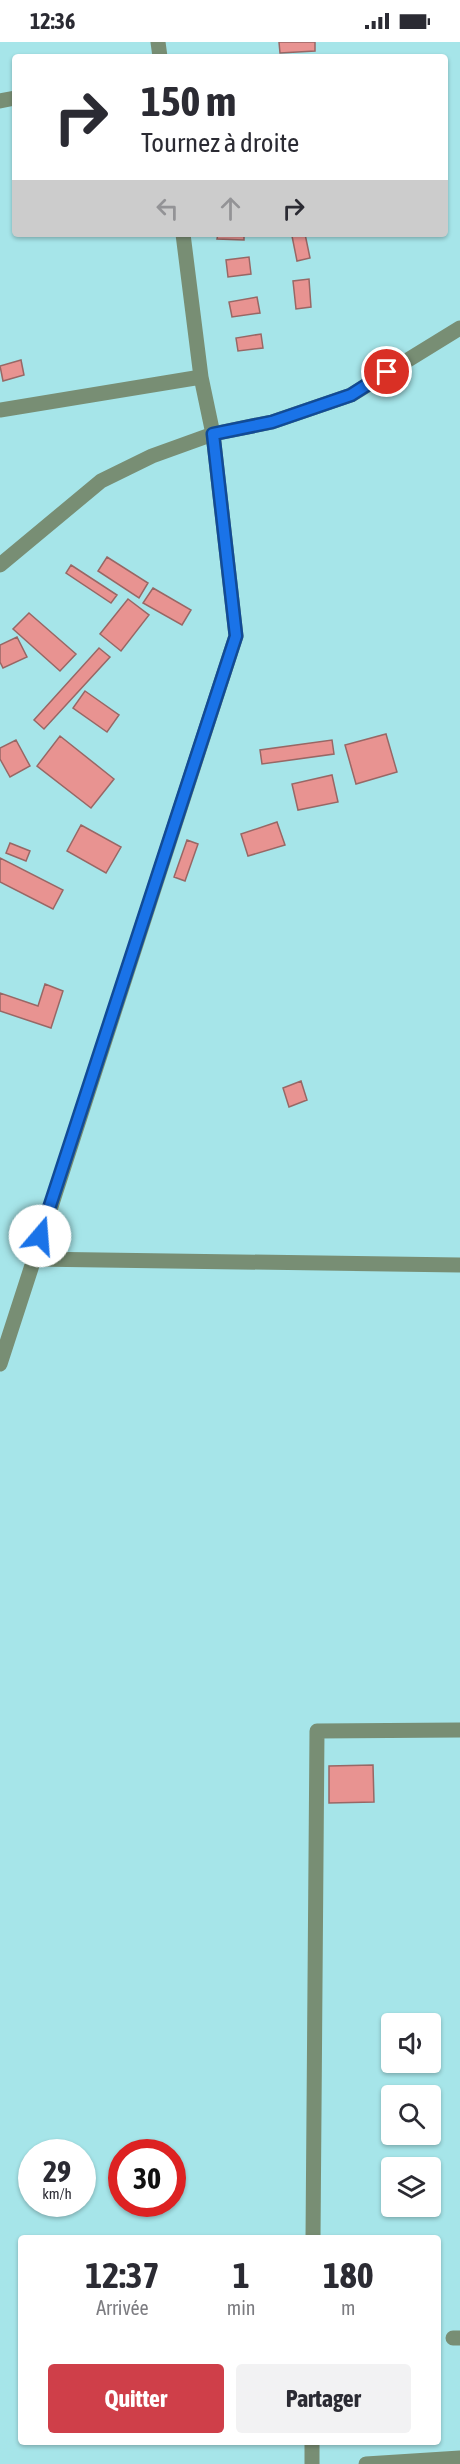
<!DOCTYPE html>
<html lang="fr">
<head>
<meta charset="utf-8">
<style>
  body { margin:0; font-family:"Asap Condensed",sans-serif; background:#f2f2f3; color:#2b2b33; height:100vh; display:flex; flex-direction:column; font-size:22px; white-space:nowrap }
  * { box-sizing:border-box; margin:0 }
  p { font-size:20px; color:#7c7c81 }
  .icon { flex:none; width:33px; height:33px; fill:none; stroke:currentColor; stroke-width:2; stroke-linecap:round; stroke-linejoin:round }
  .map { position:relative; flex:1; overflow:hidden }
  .details { position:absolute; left:18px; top:2193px; width:423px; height:210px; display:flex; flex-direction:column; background:#fff; border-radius:6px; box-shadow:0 2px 4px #0004 }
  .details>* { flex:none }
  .banner { position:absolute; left:12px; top:12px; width:436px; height:183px; border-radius:6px; box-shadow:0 2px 4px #0004; background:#fff; color:#2b2b33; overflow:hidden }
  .tools { position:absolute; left:381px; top:1971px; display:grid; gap:12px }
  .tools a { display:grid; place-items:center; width:60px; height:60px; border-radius:6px; background:#fff; box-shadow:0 2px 4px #0004; font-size:30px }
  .speed { position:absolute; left:18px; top:2097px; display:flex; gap:12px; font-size:30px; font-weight:700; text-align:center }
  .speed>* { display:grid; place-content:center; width:78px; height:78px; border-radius:50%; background:#fff; box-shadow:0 2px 4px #0004; line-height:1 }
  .speed small { font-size:15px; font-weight:400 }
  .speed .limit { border:9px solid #d22; background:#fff; color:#111 }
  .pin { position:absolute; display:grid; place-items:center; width:51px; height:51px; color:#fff; margin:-26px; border:3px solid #fff; border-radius:50%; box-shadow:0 2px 6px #0007 }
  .me { position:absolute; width:66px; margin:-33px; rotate:18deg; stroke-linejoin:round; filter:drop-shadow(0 0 4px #0008) }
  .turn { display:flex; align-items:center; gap:21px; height:126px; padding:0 30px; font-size:27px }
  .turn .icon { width:78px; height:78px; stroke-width:2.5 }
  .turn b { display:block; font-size:42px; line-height:51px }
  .lanes { display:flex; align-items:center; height:57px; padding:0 30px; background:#0003; justify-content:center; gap:30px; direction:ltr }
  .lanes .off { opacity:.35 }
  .eta { display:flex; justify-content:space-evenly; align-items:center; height:102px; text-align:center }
  .eta b { font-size:36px; font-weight:700; line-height:42px }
  .button { display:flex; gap:12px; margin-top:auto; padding:12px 30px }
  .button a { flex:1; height:69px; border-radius:6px; background:#cf3f49; color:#fff; font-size:24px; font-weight:700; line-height:69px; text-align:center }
  .button a+a { background:#f2f2f3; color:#2b2b33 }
  .status { display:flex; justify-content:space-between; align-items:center; height:42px; padding:0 30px; background:#fff; direction:ltr }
  .status svg { height:16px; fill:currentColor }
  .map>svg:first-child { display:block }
  .building { fill:#e89391; stroke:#986765; stroke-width:1.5 }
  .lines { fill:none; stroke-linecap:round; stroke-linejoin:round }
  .minor { stroke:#788e74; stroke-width:15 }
  .route-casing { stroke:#114b97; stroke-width:15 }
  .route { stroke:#1a73e8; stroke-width:10 }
</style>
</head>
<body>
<div class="status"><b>12:36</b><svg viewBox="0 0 49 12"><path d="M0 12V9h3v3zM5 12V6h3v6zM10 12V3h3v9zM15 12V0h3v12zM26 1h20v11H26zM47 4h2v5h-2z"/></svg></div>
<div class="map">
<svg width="460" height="2422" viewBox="0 0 460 2422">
  <rect width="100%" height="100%" fill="#a6e5e9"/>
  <path class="building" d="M 279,0 L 315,0 L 315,9 L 280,11 Z
    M 218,192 L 244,192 L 244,198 L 217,197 Z
    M 305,192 L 310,216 L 297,219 L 292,194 Z
    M 249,215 L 251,232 L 228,235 L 226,218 Z
    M 309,237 L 311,265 L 296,267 L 293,239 Z
    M 257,255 L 260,271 L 232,275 L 229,260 Z
    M 261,292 L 263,306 L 238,309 L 236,296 Z
    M 21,318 L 24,333 L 3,339 L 0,324 Z
    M 107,515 L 148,541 L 139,556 L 98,529 Z
    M 71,523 L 117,553 L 111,561 L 66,531 Z
    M 153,546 L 191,568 L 182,583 L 143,561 Z
    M 128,557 L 149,573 L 121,609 L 100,592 Z
    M 29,571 L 76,612 L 60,629 L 13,587 Z
    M 17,595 L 27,615 L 3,626 L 0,620 L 0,603 Z
    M 99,606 L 110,615 L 44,687 L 34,678 Z
    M 85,649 L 119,673 L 107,690 L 73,666 Z
    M 386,692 L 397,730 L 356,742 L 345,703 Z
    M 60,694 L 114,737 L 91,766 L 37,724 Z
    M 16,698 L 30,724 L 10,735 L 0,717 L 0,706 Z
    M 332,698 L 334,712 L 262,722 L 260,708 Z
    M 332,733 L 338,760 L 298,768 L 292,742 Z
    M 277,780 L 285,803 L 248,814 L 241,792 Z
    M 81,783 L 121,805 L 106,831 L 67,809 Z
    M 187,798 L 198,802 L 185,839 L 174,835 Z
    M 10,801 L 30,809 L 26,819 L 6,811 Z
    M 0,816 L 63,848 L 53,867 L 0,840 Z
    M 45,942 L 63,949 L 51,986 L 0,969 L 0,951 L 38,964 Z
    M 301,1039 L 307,1058 L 289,1065 L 283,1046 Z
    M 373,1723 L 374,1760 L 329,1761 L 329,1724 Z"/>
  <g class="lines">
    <path class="minor" d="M 158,0 L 160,15
      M 0,59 L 15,56
      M 0,368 L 201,335
      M 0,523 L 101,439 L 152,414 L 213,392 L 272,380 L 351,353 L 460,286
      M 33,1217 L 460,1223
      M 0,1322 L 236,594 L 213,392 L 201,335 L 183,192
      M 313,2196 L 317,1689 L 460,1688
      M 453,2296 L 460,2296
      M 312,2422 L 312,2400
      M 366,2422 L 460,2416"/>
  </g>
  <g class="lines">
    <g class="route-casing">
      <path id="route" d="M 40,1194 L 236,594 L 213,392 L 272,380 L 351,353 L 387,330"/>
    </g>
    <use href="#route" class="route"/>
  </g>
</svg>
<div class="tools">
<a><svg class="icon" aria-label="sound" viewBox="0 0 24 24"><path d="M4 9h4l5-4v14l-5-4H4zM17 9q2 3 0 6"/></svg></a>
<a><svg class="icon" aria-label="search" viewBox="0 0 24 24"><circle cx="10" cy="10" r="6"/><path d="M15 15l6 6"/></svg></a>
<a><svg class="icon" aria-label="layers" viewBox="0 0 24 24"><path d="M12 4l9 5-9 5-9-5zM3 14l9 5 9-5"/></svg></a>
</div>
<div class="speed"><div>29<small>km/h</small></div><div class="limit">30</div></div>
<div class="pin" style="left:387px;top:330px;background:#d93025"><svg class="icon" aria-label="arrive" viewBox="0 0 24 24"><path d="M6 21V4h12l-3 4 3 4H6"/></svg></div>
<svg class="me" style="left:40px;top:1194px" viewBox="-20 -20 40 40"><circle r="19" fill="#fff"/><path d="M0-13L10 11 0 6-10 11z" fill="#1a73e8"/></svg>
<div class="banner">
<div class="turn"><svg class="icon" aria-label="right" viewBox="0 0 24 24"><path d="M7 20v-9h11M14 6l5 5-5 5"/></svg><div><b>150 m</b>Tournez à droite</div></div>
<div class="lanes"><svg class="icon off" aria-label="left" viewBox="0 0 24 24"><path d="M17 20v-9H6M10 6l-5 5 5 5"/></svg><svg class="icon off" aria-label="ahead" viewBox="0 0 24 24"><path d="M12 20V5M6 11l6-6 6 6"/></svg><svg class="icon" aria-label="right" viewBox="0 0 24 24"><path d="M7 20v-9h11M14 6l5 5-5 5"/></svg></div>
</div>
<section class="details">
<div class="eta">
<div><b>12:37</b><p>Arrivée</p></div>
<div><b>1</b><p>min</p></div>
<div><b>180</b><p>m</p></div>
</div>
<div class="button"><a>Quitter</a><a>Partager</a></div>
</section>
</div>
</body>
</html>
